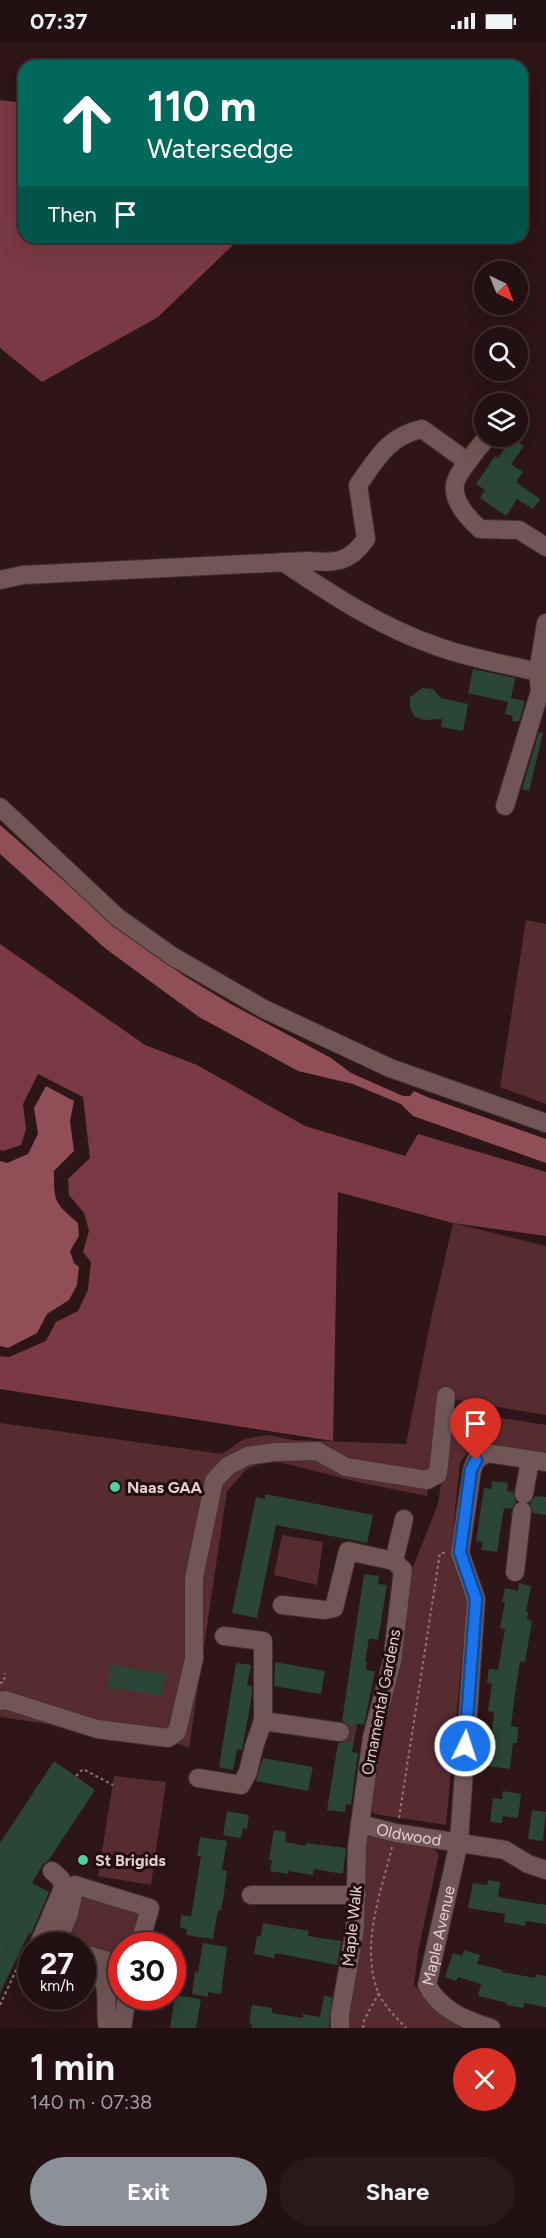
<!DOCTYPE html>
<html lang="en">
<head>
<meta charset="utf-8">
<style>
  body { margin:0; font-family:Figtree,sans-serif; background:#2a191b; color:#f1f3f6; height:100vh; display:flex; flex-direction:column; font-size:22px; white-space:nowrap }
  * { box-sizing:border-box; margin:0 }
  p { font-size:20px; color:#a29d9f }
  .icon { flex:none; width:33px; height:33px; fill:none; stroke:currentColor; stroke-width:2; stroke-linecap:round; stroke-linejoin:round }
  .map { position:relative; height:1986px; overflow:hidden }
  .side { display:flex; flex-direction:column; background:#221012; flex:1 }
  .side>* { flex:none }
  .top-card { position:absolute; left:18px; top:18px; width:510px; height:183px; border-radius:18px; box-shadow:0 6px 24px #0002,0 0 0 2px #3f3032; background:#00695c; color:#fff; overflow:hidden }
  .needle { width:39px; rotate:137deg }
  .controls { position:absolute; left:474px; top:219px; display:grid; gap:12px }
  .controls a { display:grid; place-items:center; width:54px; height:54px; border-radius:50%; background:#221012; box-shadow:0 6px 24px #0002,0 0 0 2px #3f3032; font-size:30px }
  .speed { position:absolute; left:18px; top:1890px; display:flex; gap:12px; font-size:30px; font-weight:700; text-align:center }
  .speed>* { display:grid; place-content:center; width:78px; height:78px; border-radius:50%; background:#221012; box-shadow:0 6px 24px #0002,0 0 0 2px #3f3032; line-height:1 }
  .speed small { font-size:15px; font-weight:400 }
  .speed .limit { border:9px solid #d22; background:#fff; color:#111 }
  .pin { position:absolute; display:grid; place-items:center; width:51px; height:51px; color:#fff; margin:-62px -26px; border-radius:50% 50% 50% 0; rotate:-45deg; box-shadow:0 0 6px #0007 }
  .pin .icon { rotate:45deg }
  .me { position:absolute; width:66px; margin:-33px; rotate:4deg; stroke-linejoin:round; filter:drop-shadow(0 0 4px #0008) }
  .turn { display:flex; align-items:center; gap:21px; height:126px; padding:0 30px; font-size:27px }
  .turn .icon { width:78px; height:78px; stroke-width:2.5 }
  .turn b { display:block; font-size:42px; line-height:51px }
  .then { display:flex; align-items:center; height:57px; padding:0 30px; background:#0003; gap:12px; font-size:22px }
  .round { display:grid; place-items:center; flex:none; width:63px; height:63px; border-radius:32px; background:#2a191b }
  .head { display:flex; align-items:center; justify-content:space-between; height:102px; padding:0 30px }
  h1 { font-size:36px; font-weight:700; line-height:45px }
  .action { display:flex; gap:12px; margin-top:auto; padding:12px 30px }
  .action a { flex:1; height:69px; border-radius:36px; background:#8c9099; color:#fff; font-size:24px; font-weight:700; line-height:69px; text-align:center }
  .action a+a { background:#2a191b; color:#f1f3f6 }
  .status { display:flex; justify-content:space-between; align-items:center; height:42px; padding:0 30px; background:#221012; direction:ltr }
  .status svg { height:16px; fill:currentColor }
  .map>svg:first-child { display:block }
  .green { fill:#572c31 }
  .forest { fill:#7a3a43 }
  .water { fill:#904e56 }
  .building { fill:#2b4639 }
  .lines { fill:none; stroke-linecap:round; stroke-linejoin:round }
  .minor-tunnel { stroke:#483134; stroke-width:18; stroke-dasharray:18 9; stroke-linecap:butt }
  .minor-casing { stroke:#423031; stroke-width:20 }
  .path { stroke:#8b7678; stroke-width:2; stroke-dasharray:3 3; stroke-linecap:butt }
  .minor { stroke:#725557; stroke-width:18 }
  .route-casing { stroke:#114b97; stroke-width:15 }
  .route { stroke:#1a73e8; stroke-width:10 }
  .poi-dot { fill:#48d49d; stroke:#230c0f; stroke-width:2 }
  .labels { text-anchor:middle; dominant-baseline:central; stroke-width:6; stroke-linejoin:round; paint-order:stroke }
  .poi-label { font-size:16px; font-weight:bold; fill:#e3d1d2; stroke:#230c0f; text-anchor:start }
  .street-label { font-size:16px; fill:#e3d1d2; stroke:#230c0f }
</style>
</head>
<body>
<div class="status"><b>07:37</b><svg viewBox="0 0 49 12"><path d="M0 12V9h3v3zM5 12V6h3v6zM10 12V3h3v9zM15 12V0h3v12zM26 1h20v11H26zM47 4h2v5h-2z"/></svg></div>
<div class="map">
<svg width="546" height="1986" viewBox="0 0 546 1986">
  <rect width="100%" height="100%" fill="#2d1518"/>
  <path class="green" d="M 526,878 L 546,882 L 546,1062 L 500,1045 Z
    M 453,1181 L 546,1204 L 546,1373 L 437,1355 L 427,1454 L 362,1441 L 283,1421 L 263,1420 L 247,1427 L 227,1449 L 189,1706 L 177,1701 L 0,1675 L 0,1381 L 222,1412 L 244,1397 L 268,1393 L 293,1398 L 406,1402 L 431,1277 Z
    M 451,1368 L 546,1383 L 546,1411 L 486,1404 L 468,1410 L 460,1420 L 454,1478 L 455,1511 L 457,1533 L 467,1560 L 446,1783 L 375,1772 L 367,1765 L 383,1694 L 411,1530 L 438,1462 Z
    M 282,1493 L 323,1500 L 317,1543 L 274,1533 Z
    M 114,1734 L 166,1740 L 151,1843 L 98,1834 Z
    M 371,1794 L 431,1804 L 439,1812 L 418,1910 L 414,1943 L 433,1966 L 479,1986 L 345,1986 L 363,1800 Z
    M 72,1836 L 154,1863 L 141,1903 L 122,1904 L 121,1928 L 82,1904 L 50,1904 Z"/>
  <path class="forest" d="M 0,58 L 24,61 L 24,195 L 232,195 L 232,204 L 158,275 L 42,340 L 0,306 Z
    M 0,902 L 145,1003 L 197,1023 L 305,1084 L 405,1114 L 418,1092 L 546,1130 L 546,1194 L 453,1181 L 338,1150 L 333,1399 L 0,1347 L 0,1314 L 9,1315 L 46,1299 L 56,1280 L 78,1269 L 88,1248 L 91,1220 L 83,1210 L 89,1189 L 84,1171 L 69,1153 L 68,1137 L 90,1116 L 83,1055 L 38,1032 L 23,1062 L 26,1087 L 21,1103 L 3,1109 L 0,1108 Z"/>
  <path class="water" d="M 0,783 L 125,892 L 186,935 L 229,961 L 331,1016 L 351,1031 L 403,1054 L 410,1054 L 414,1049 L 427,1055 L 546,1097 L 546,1121 L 413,1074 L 401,1062 L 353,1042 L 298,1029 L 199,975 L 106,907 L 0,812 Z
    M 46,1044 L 74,1059 L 70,1079 L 74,1109 L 54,1129 C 54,1160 54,1160 78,1181 L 79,1194 L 70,1209 L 74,1221 L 79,1225 L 77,1243 L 69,1258 L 47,1272 L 37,1291 L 8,1306 L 0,1304 L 0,1119 L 7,1121 L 28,1112 L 38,1092 L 34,1066 Z"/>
  <path class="building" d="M 512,396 L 524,404 L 511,422 L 523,430 L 516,440 L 540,457 L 533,467 L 517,457 L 506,474 L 480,456 L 485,448 L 476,442 L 495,414 L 498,416 Z
    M 473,627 L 515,636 L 511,656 L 525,659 L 519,680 L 512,679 L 513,674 L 505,672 L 508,660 L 468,651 Z
    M 422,646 L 433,647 L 441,656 L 468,662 L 463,689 L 441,685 L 442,677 L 424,678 L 415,675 L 410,666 L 410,655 Z
    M 539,690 L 543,691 L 529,749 L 522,747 Z
    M 492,1439 L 508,1441 L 507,1449 L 513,1450 L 516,1460 L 511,1467 L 504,1466 L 497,1510 L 481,1508 L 483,1500 L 476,1499 L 484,1446 L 491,1447 Z
    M 265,1452 L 373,1473 L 367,1501 L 276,1483 L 257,1576 L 232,1571 L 256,1455 L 265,1457 Z
    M 535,1454 L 546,1455 L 546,1473 L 533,1471 L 530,1461 Z
    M 364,1532 L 379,1534 L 378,1542 L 387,1543 L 378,1598 L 369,1596 L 365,1620 L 367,1620 L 366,1628 L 375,1629 L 364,1683 L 357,1682 L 352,1710 L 358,1711 L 351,1763 L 346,1762 L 345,1770 L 327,1768 L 338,1701 L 345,1700 L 351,1692 L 350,1685 L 342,1679 Z
    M 519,1541 L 531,1544 L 526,1570 L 528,1570 L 527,1578 L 532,1579 L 525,1620 L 520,1619 L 516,1645 L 511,1684 L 518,1685 L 517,1701 L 513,1701 L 510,1727 L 481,1723 L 483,1710 L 490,1711 L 494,1670 L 488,1669 L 492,1642 L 487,1641 L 489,1627 L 498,1628 L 505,1587 L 500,1586 L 505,1560 L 502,1560 L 505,1546 L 518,1549 Z
    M 275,1620 L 325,1629 L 321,1652 L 274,1644 Z
    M 236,1621 L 251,1623 L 247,1643 L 252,1644 L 252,1653 L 242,1708 L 237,1707 L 233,1728 L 219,1725 Z
    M 111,1623 L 166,1632 L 161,1654 L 107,1645 Z
    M 263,1716 L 313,1725 L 308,1749 L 256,1739 Z
    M 54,1719 L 95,1748 L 48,1819 L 43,1822 L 32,1841 L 49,1850 L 31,1892 L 29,1891 L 0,1951 L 0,1801 Z
    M 503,1749 L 521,1752 L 518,1776 L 503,1774 L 502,1781 L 490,1780 L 493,1756 L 502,1757 Z
    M 532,1768 L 546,1770 L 543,1799 L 528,1797 Z
    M 227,1769 L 249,1773 L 247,1787 L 243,1786 L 241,1796 L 223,1793 Z
    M 274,1788 L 286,1790 L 285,1800 L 306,1804 L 306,1801 L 346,1806 L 343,1832 L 314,1827 L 313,1833 L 288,1829 L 288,1832 L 270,1829 L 272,1818 L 269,1818 Z
    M 200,1795 L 227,1799 L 222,1828 L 227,1829 L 224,1852 L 221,1869 L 218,1868 L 213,1897 L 186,1893 L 187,1887 L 180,1886 L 181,1873 L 191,1875 L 201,1814 L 197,1814 Z
    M 488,1838 L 500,1840 L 498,1855 L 546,1863 L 546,1882 L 526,1879 L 525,1884 L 504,1880 L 505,1872 L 468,1866 L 473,1841 L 487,1843 Z
    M 263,1881 L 309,1889 L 308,1894 L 341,1899 L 337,1923 L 275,1911 L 274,1916 L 254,1912 L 257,1894 L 261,1894 Z
    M 203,1901 L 227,1905 L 221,1952 L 208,1950 L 208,1955 L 192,1952 L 195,1929 L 198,1930 Z
    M 464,1908 L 480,1913 L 477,1922 L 503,1928 L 502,1930 L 535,1936 L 536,1932 L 546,1934 L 546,1965 L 524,1961 L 523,1966 L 506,1963 L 507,1961 L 478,1954 L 481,1942 L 458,1935 L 456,1939 L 445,1935 L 453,1911 L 462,1914 Z
    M 175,1953 L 201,1957 L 196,1986 L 170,1986 Z
    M 324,1954 L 332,1955 L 329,1986 L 251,1986 L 252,1982 L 249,1981 L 252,1963 L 272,1966 L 272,1971 L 303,1976 L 303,1972 L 320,1975 Z"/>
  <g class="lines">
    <path class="minor-tunnel" d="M 340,1690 L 355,1693"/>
    <g class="minor-casing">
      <g id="minor">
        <path d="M 487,395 C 479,406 457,430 455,442 C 452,459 469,477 480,487 L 519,488 L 546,505"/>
        <path d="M 283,520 C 331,552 380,585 436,604 C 468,616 504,622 538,630"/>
        <path d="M 0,538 L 23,533 L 308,519 C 336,521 349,521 366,497 L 358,443 C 377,417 388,394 422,387 L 468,420"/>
        <path d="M 505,764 L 540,649 L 538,630 L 546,581"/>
        <path d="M 0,765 L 117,875 L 172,914 L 264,967 L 390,1026 L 546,1081"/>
        <path d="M 524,1452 L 530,1418"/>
        <path d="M 394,1519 L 404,1477"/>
        <path d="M 515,1530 L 522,1469"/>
        <path d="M 282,1563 L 324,1568 L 334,1566 L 348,1509 L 394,1519 L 403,1528 L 392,1620 L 372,1695 L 360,1782 L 357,1805 L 355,1887 L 340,1972 L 340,1986"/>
        <path d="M 0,1659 L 5,1658 L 97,1687 L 168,1696 L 177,1690 L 194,1617 L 194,1536 L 214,1439 L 228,1424 L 247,1414 L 275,1410 L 317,1409 L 346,1425 L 427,1438 L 438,1432 L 446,1354"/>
        <path d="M 263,1679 L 340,1690"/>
        <path d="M 198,1736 L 241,1743 L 248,1730 L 254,1705 L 263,1679 L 263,1599 L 224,1594"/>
        <path id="s1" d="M 360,1782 L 396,1791 L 505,1808 L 528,1822 L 546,1828"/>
        <path d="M 251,1853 L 357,1853"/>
        <path d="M 38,1904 L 63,1846 L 61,1837 L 52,1829"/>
        <path d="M 59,1904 L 56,1902 L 69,1872 L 75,1843 L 150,1866 L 139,1904"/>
        <path d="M 82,1911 L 122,1923"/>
        <path d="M 82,1924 C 115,1937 104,1952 107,1981"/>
        <path d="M 122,1986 L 127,1954"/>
        <path id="s2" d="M 491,1986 C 465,1978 440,1968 427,1943 L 459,1800 L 476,1557 L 460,1511 L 472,1428 L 476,1418 L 487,1411 L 546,1420"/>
      </g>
    </g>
    <path class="path" d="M 0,1641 L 4,1640 L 5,1631
      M 76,1734 L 83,1727 L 113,1743
      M 399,1776 L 440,1511 L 445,1511
      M 392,1805 C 381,1851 360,1903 378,1950 C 383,1963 397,1976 406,1986
      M 0,1963 L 24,1911
      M 363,1986 L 364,1978 L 379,1951"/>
    <use href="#minor" class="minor"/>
  </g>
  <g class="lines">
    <g class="route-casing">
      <path id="route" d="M 465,1704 L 476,1557 L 460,1510 L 471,1428 L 476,1418"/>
    </g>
    <use href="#route" class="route"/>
  </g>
  <g class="poi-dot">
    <circle cx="115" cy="1445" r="6"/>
    <circle cx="83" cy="1818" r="6"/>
  </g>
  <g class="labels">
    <g class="poi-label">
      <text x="127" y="1445">Naas GAA</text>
      <text x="95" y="1818">St Brigids</text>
    </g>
    <g class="street-label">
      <text transform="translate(381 1660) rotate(-79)">Ornamental Gardens</text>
      <text stroke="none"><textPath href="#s1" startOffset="50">Oldwood</textPath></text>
      <text transform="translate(352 1884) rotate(-84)">Maple Walk</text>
      <text stroke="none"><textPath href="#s2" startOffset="130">Maple Avenue</textPath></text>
    </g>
  </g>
</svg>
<div class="controls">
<a><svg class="needle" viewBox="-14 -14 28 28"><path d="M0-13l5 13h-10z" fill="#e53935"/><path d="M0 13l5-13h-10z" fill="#a29d9f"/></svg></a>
<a><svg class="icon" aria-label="search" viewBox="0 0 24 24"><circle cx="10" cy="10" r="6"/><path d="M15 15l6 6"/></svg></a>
<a><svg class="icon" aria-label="layers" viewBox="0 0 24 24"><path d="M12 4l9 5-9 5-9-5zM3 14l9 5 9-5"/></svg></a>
</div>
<div class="speed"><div>27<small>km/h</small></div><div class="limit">30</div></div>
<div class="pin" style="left:476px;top:1418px;background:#d93025"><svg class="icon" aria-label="arrive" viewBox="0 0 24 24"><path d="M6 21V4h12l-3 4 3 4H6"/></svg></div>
<svg class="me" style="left:465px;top:1704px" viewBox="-20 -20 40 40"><circle r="17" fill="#1a73e8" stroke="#fff" stroke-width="3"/><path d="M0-11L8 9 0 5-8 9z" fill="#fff"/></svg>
<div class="top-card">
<div class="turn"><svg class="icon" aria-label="ahead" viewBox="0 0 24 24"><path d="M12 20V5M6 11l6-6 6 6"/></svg><div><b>110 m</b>Watersedge</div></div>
<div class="then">Then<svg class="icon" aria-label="arrive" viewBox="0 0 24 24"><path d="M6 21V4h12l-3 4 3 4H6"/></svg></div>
</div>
</div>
<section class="side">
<div class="head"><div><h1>1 min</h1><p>140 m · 07:38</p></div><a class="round" style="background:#d93025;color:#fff"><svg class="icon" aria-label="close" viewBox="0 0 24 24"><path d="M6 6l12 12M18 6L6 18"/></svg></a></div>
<div class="action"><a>Exit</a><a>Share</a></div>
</section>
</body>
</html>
